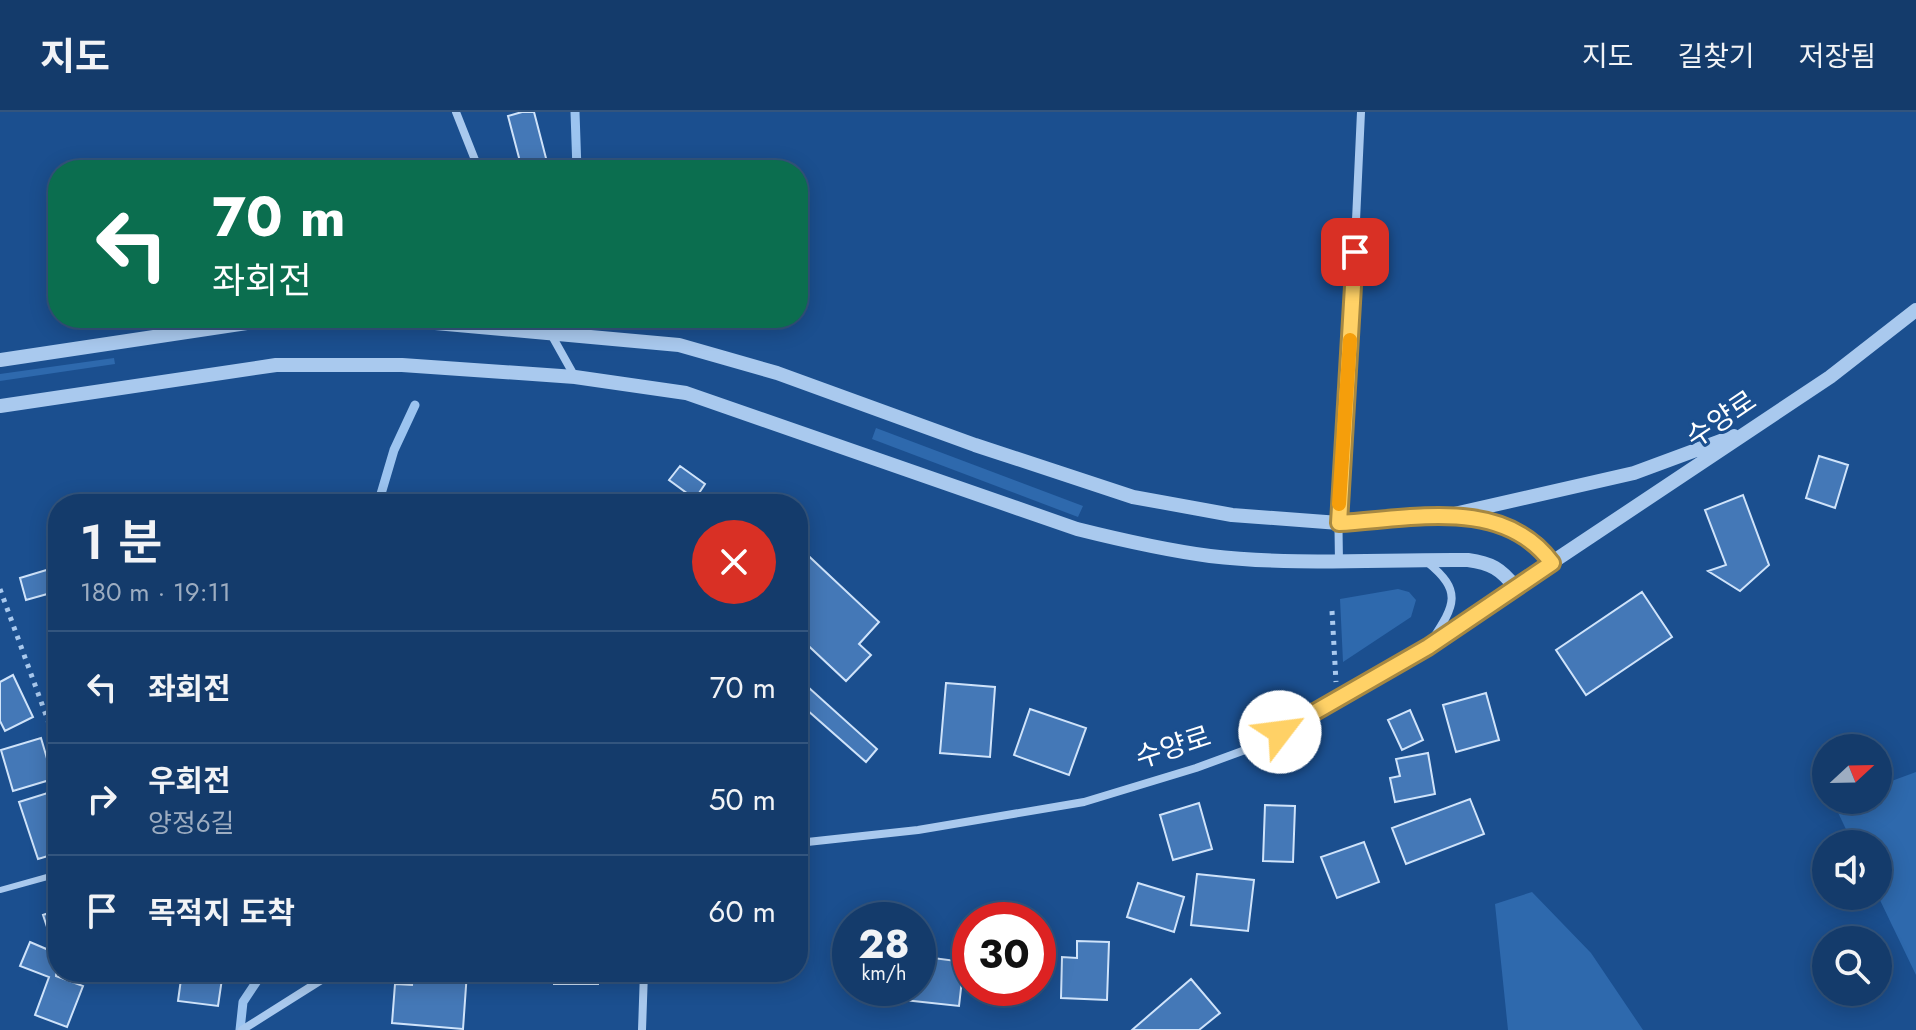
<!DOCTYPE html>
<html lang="ko">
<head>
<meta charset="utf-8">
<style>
  body { margin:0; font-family:Jost,"Noto Sans KR",sans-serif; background:#1d4271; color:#f1f3f6; height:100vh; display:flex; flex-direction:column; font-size:30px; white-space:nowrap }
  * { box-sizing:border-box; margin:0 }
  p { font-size:26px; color:#9dadc1 }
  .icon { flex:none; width:44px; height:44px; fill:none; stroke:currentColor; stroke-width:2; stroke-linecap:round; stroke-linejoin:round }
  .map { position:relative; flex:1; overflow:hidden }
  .details { position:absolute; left:48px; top:382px; width:760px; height:488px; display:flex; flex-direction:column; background:#143b6b; border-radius:32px; box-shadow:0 4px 20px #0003,0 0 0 2px #33557e }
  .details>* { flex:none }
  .hud { position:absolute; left:48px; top:48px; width:760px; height:168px; border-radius:32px; box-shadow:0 4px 20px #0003,0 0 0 2px #33557e; background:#0b6e4f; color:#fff; overflow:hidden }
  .needle { width:52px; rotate:68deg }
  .fabs { position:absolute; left:1812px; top:622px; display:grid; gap:16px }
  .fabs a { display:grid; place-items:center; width:80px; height:80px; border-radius:50%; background:#143b6b; box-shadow:0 4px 20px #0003,0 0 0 2px #33557e; font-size:40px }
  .speed { position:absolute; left:832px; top:790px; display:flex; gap:16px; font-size:40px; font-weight:700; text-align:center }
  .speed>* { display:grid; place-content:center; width:104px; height:104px; border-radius:50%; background:#143b6b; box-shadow:0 4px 20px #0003,0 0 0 2px #33557e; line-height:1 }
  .speed small { font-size:20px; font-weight:400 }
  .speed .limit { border:12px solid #d22; background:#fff; color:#111 }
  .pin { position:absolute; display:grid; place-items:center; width:68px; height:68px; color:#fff; margin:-34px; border-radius:16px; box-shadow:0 4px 12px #0006 }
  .me { position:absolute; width:88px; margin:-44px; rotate:60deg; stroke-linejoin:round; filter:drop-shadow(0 0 6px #0008) }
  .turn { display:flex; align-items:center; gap:28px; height:168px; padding:0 32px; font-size:36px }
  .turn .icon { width:104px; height:104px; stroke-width:2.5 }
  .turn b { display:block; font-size:56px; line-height:68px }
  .round { display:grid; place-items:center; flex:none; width:84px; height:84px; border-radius:42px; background:#1d4271 }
  .summary { display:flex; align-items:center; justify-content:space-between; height:136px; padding:0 32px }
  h1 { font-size:48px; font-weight:600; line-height:60px }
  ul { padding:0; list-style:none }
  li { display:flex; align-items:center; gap:24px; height:112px; padding:0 32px; border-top:2px solid #33557e }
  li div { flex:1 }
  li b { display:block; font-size:30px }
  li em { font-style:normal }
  header { display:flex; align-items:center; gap:48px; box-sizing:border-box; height:112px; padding:0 40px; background:#143b6b; border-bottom:2px solid #33557e }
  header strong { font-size:38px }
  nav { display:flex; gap:44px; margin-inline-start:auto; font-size:28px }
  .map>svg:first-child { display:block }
  .green { fill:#2e69ad }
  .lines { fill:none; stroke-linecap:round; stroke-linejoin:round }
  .stream { stroke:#9cc4f0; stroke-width:9 }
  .building { fill:#4478b7; stroke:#cfe3fa; stroke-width:2 }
  .path { stroke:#a9c9ee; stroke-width:5; stroke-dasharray:4 6; stroke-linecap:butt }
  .service { stroke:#a9c9ee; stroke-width:6 }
  .minor { stroke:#a9c9ee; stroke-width:8 }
  .tertiary { stroke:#a9c9ee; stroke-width:14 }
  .route-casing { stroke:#a68842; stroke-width:20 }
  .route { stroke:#ffd166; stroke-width:14 }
  .slow { stroke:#f59e0b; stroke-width:14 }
  .labels { text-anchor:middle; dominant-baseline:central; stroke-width:6; stroke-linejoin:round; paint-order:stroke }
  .street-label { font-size:28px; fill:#fff; stroke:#1b4f8f }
</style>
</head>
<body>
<header>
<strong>지도</strong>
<nav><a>지도</a><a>길찾기</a><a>저장됨</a></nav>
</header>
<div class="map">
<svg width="1916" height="918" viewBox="0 0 1916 918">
  <rect width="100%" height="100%" fill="#1b4f8f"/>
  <path class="green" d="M 114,246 L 115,252 L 0,269 L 0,262 Z
    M 876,316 L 1083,394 L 1078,405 L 872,327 Z
    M 1398,477 L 1409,480 L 1416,488 L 1411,505 L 1343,550 L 1340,487 Z
    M 1916,660 L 1916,863 L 1878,784 L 1878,732 L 1853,732 L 1833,690 L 1878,688 L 1878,674 Z
    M 1532,780 L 1591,841 L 1643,918 L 1508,918 L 1495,792 Z"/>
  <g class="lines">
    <path class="stream" d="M 575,0 L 577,58
      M 378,392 L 394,338 L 415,293
      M 240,918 L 243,890 L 263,860"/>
  </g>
  <path class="building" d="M 522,0 L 534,0 L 547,50 L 522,57 L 508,4 Z
    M 1819,344 L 1848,353 L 1835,396 L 1806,386 Z
    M 680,354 L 705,372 L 695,387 L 669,368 Z
    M 1743,383 L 1769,453 L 1740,479 L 1708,459 L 1726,453 L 1705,398 Z
    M 798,434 L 879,510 L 859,532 L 871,543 L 846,569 L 798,524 Z
    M 53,456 L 58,479 L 26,488 L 20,466 Z
    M 1642,480 L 1672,525 L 1586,583 L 1556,538 Z
    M 13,563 L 33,605 L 5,619 L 0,609 L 0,570 Z
    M 798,566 L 877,637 L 866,650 L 798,590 Z
    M 946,571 L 995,575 L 990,645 L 940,641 Z
    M 1486,581 L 1499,628 L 1456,640 L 1443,593 Z
    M 1030,597 L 1086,616 L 1069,663 L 1014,643 Z
    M 1410,598 L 1423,628 L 1402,638 L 1388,608 Z
    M 41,626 L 53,667 L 13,679 L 1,638 Z
    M 1428,641 L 1435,682 L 1395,690 L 1390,666 L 1400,664 L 1396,647 Z
    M 57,678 L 58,741 L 38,747 L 19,690 Z
    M 1470,687 L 1484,722 L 1406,752 L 1392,716 Z
    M 1199,691 L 1212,737 L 1173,748 L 1160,703 Z
    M 1265,693 L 1295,694 L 1293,750 L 1263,749 Z
    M 1364,730 L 1379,770 L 1337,786 L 1321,745 Z
    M 1197,762 L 1254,768 L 1248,819 L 1191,813 Z
    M 1138,771 L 1184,785 L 1174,820 L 1127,805 Z
    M 58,788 L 58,824 L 51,827 L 43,803 L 55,799 L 52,790 Z
    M 1077,829 L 1109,830 L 1107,888 L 1061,886 L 1062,845 L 1077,846 Z
    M 30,830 L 58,842 L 56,864 L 83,874 L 67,915 L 35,903 L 49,865 L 20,854 Z
    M 918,844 L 964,850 L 959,894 L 886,886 L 887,876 L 918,876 Z
    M 182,860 L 223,860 L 218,894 L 178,889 Z
    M 413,860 L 467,860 L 463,917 L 392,911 L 395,872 L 412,873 Z
    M 554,860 L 598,860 L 598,872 L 554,872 Z
    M 1191,867 L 1220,901 L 1199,918 L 1132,918 Z"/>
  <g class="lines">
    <path class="path" d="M 0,477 L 58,636
      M 1332,499 L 1336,570"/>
    <path class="service" d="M 0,778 L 58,762"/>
    <path class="minor" d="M 456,0 L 479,58
      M 542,206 L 575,265
      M 1339,450 L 1338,383 L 1352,195 L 1361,0
      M 1427,450 C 1463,479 1455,493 1432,528
      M 798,731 L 918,718 L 1084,690 L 1196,656 L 1256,634 L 1428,535 L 1515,475
      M 242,918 L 334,860
      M 642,918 L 644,860"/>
    <path class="tertiary" d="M 0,248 L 274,207 L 402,208 L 679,233 L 777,261 L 975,333 L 1133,385 L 1232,403 L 1339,411 L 1448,404 L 1487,406 L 1519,419 L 1537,431 L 1552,451
      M 0,294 L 276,253 L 402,253 L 575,265 L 686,281 L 1077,417 C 1121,428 1165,438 1210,444 C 1295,454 1383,447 1468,448 C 1491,451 1501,457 1515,475 L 1830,265 L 1916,198
      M 1454,402 L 1634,361 L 1734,324"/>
  </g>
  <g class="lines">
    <g class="route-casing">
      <path id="route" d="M 1280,620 L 1428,535 L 1552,451 C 1503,384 1411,407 1339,411 L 1355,140"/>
    </g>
    <use href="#route" class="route"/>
    <path class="slow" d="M 1339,392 L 1350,228"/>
  </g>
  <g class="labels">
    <g class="street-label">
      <text transform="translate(1721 307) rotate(-34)">수양로</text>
      <text transform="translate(1173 635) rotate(-18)">수양로</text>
    </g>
  </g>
</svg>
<div class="fabs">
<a><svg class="needle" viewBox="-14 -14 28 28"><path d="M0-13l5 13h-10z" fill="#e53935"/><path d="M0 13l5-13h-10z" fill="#9dadc1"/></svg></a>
<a><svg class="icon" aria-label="sound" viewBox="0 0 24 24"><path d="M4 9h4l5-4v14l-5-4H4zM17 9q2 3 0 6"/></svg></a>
<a><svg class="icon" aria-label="search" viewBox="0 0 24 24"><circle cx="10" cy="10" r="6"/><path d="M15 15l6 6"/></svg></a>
</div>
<div class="speed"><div>28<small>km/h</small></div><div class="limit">30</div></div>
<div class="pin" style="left:1355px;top:140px;background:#d93025"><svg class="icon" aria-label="arrive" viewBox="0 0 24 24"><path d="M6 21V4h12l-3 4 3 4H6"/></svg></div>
<svg class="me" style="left:1280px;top:620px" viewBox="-20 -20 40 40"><circle r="19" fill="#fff"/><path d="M0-13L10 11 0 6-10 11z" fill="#ffd166"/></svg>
<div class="hud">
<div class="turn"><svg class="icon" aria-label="left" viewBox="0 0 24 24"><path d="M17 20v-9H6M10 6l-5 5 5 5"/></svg><div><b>70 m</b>좌회전</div></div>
</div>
<section class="details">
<div class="summary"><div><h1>1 분</h1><p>180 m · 19:11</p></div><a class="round" style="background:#d93025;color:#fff"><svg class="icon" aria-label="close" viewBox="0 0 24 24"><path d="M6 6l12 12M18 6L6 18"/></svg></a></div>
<ul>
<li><svg class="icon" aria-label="left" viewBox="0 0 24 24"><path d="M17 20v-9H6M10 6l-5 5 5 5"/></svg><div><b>좌회전</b></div><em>70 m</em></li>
<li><svg class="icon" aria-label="right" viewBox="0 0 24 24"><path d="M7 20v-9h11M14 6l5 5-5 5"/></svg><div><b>우회전</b><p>양정6길</p></div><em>50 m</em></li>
<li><svg class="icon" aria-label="arrive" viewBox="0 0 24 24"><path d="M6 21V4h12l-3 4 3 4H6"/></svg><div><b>목적지 도착</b></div><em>60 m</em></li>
</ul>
</section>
</div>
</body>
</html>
